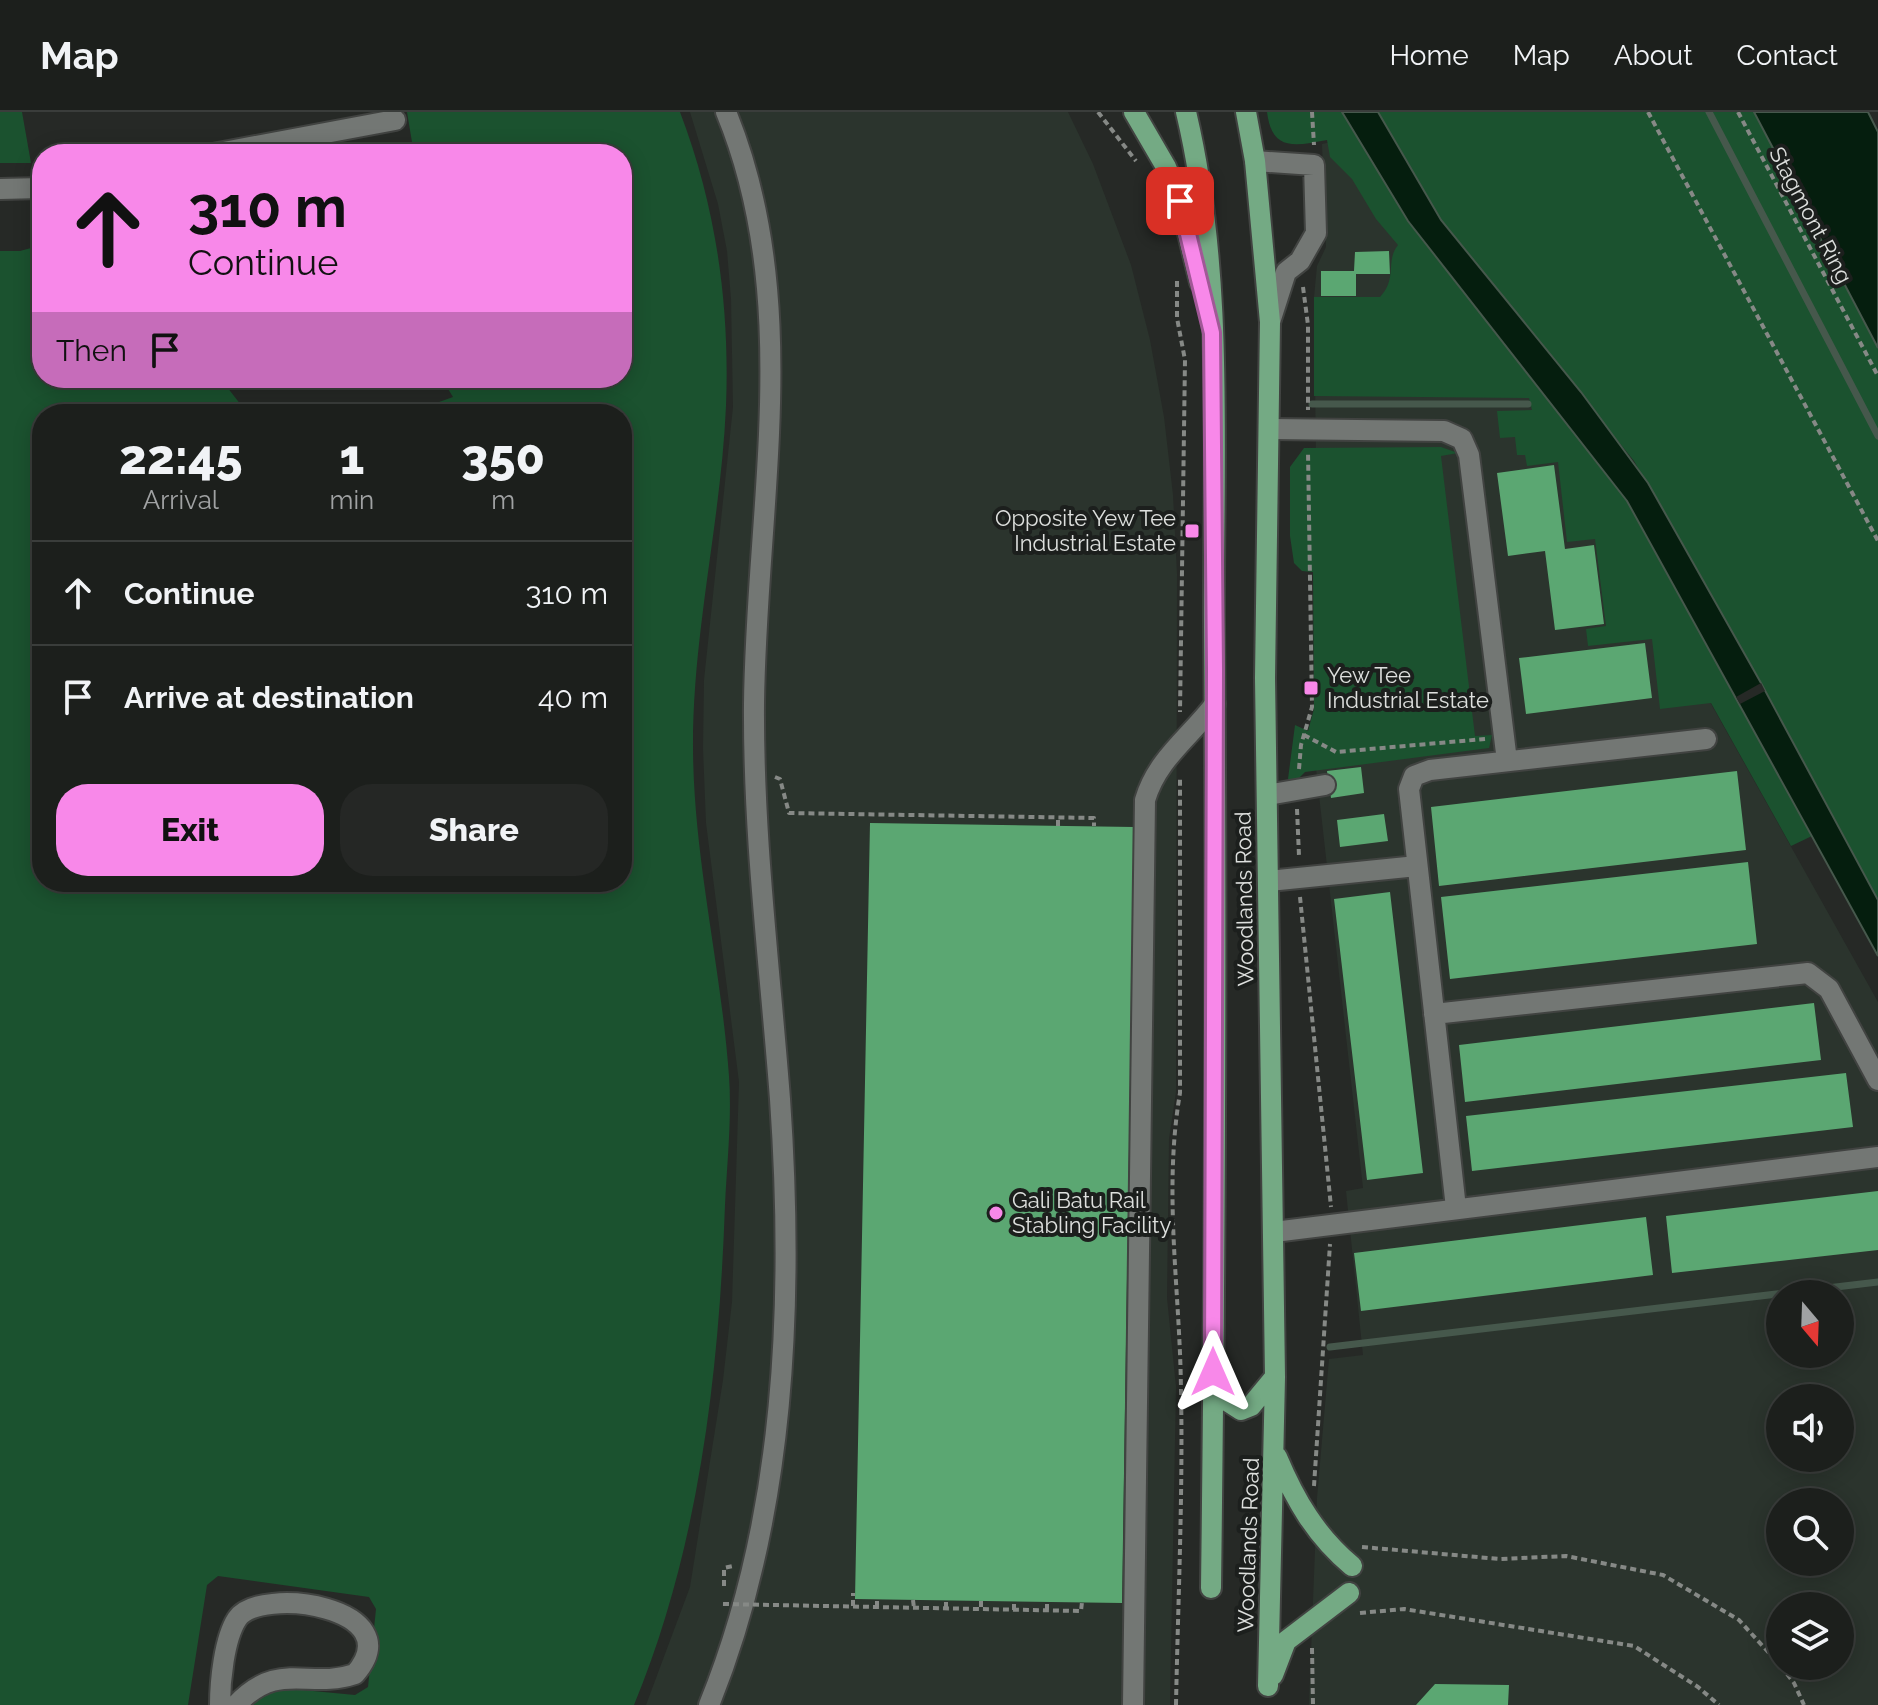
<!DOCTYPE html>
<html lang="en">
<head>
<meta charset="utf-8">
<style>
  body { margin:0; font-family:Raleway,sans-serif; background:#252725; color:#f1f3f6; height:100vh; display:flex; flex-direction:column; font-size:30px; white-space:nowrap }
  * { box-sizing:border-box; margin:0 }
  p { font-size:26px; color:#a0a2a3 }
  .icon { flex:none; width:44px; height:44px; fill:none; stroke:currentColor; stroke-width:2; stroke-linecap:round; stroke-linejoin:round }
  .map { position:relative; flex:1; overflow:hidden }
  .side { position:absolute; left:32px; top:292px; width:600px; height:488px; display:flex; flex-direction:column; background:#1c1f1c; border-radius:32px; box-shadow:0 4px 20px #0003,0 0 0 2px #3a3d3b }
  .side>* { flex:none }
  .banner { position:absolute; left:32px; top:32px; width:600px; height:244px; border-radius:32px; box-shadow:0 4px 20px #0003,0 0 0 2px #3a3d3b; background:#f888e9; color:#111; overflow:hidden }
  .needle { width:52px; rotate:161deg }
  .fabs { position:absolute; left:1766px; top:1168px; display:grid; gap:16px }
  .fabs a { display:grid; place-items:center; width:88px; height:88px; border-radius:50%; background:#1c1f1c; box-shadow:0 4px 20px #0003,0 0 0 2px #3a3d3b; font-size:40px }
  .pin { position:absolute; display:grid; place-items:center; width:68px; height:68px; color:#fff; margin:-34px; border-radius:16px; box-shadow:0 4px 12px #0006 }
  .me { position:absolute; width:88px; margin:-44px; rotate:0deg; stroke-linejoin:round; filter:drop-shadow(0 0 6px #0008) }
  .turn { display:flex; align-items:center; gap:28px; height:168px; padding:0 24px; font-size:36px }
  .turn .icon { width:104px; height:104px; stroke-width:2.5 }
  .turn b { display:block; font-size:56px; line-height:68px }
  .then { display:flex; align-items:center; height:76px; padding:0 24px; background:#0003; gap:16px; font-size:30px }
  .eta { display:flex; justify-content:space-evenly; align-items:center; height:136px; text-align:center }
  .eta b { font-size:48px; font-weight:800; line-height:56px }
  .cta { display:flex; gap:16px; margin-top:auto; padding:16px 24px }
  .cta a { flex:1; height:92px; border-radius:32px; background:#f888e9; color:#111; font-size:32px; font-weight:800; line-height:92px; text-align:center }
  .cta a+a { background:#252725; color:#f1f3f6 }
  ul { padding:0; list-style:none }
  li { display:flex; align-items:center; gap:24px; height:104px; padding:0 24px; border-top:2px solid #3a3d3b }
  li div { flex:1 }
  li b { display:block; font-size:30px }
  li em { font-style:normal }
  header { display:flex; align-items:center; gap:48px; box-sizing:border-box; height:112px; padding:0 40px; background:#1c1f1c; border-bottom:2px solid #3a3d3b }
  header strong { font-size:38px }
  nav { display:flex; gap:44px; margin-inline-start:auto; font-size:28px }
  .map>svg:first-child { display:block }
  .built { fill:#2b342d; fill-rule:evenodd }
  .green { fill:#1b522f }
  .water { fill:#051e0e; stroke:#46584c; stroke-width:2 }
  .pier { fill:#262926 }
  .lines { fill:none; stroke-linecap:round; stroke-linejoin:round }
  .stream { stroke:#46584c; stroke-width:7 }
  .building { fill:#5ba772 }
  .minor-casing { stroke:#414341; stroke-width:24 }
  .major-casing { stroke:#414341; stroke-width:24 }
  .path { stroke:#868986; stroke-width:4; stroke-dasharray:6 4; stroke-linecap:butt }
  .minor { stroke:#737774; stroke-width:20 }
  .major { stroke:#74aa84; stroke-width:20 }
  .path-bridge { stroke:#868986; stroke-width:4; stroke-dasharray:6 4; stroke-linecap:butt }
  .route-casing { stroke:#a15897; stroke-width:20 }
  .route { stroke:#f888e9; stroke-width:14 }
  .poi-dot { fill:#f888e9; stroke:#1c1f1d; stroke-width:3 }
  .labels { text-anchor:middle; dominant-baseline:central; stroke-width:8; stroke-linejoin:round; paint-order:stroke }
  .street-label { font-size:22px; fill:#dee0de; stroke:#1c1f1d }
  .poi-label { font-size:22px; fill:#dee0de; stroke:#1c1f1d; text-anchor:start }
</style>
</head>
<body>
<header>
<strong>Map</strong>
<nav><a>Home</a><a>Map</a><a>About</a><a>Contact</a></nav>
</header>
<div class="map">
<svg width="1878" height="1593" viewBox="0 0 1878 1593">
  <rect width="100%" height="100%" fill="#262926"/>
  <path class="built" d="M 690,0 L 1068,0 L 1093,52 L 1131,153 L 1150,228 L 1164,305 L 1173,383 L 1177,462 L 1176,980 L 1169,1027 L 1167,1186 L 1176,1275 L 1170,1593 L 646,1593 L 690,1475 L 723,1268 L 732,1190 L 739,970 L 706,711 L 703,637 L 704,568 L 733,295 L 731,187 L 727,139 L 718,92 Z
    M 1348,27 L 1529,285 L 1539,316 L 1589,374 L 1878,890 L 1878,1593 L 1309,1593 L 1317,1386 L 1329,1247 L 1363,1243 L 1346,1079 L 1363,1076 L 1316,656 L 1319,597 L 1314,185 L 1317,154 L 1326,135 L 1322,32 ZM 1780,1182 L 1840,1182 L 1840,1242 L 1780,1242 ZM 1780,1286 L 1840,1286 L 1840,1346 L 1780,1346 ZM 1780,1390 L 1840,1390 L 1840,1450 L 1780,1450 ZM 1780,1494 L 1840,1494 L 1840,1554 L 1780,1554 Z"/>
  <path class="green" d="M 0,0 L 22,0 L 31,51 L 0,51 Z
    M 407,0 L 680,0 C 716,94 730,193 726,294 C 721,408 693,519 693,633 C 693,744 721,853 729,964 C 732,1006 727,1051 725,1093 C 719,1262 699,1436 634,1593 L 252,1593 L 271,1575 L 355,1583 L 368,1575 L 376,1497 L 369,1485 L 218,1464 L 207,1473 L 188,1593 L 0,1593 L 0,139 L 20,139 L 42,133 L 42,266 L 220,266 L 248,302 L 42,302 L 42,770 L 622,770 L 622,302 L 434,302 L 439,290 L 453,285 L 445,272 L 448,266 L 622,266 L 622,42 L 414,42 Z
    M 1267,0 L 1342,0 L 1408,109 L 1627,389 L 1812,724 L 1791,734 L 1711,591 L 1660,597 L 1652,527 L 1588,534 L 1586,517 L 1606,514 L 1595,427 L 1567,430 L 1558,350 L 1527,354 L 1525,343 L 1517,343 L 1515,325 L 1500,326 L 1497,299 L 1532,298 L 1529,286 L 1314,284 L 1314,185 L 1380,185 C 1398,166 1385,149 1398,133 L 1376,107 L 1352,67 L 1330,45 L 1327,28 C 1295,34 1272,40 1267,0 Z
    M 1378,0 L 1754,0 L 1878,236 L 1878,788 L 1761,571 L 1634,349 L 1441,108 Z
    M 1304,336 L 1441,335 L 1458,341 L 1441,344 L 1475,624 L 1492,623 L 1489,636 L 1305,660 L 1297,668 L 1288,667 L 1295,613 L 1308,619 L 1314,597 L 1313,460 L 1302,459 L 1294,451 L 1290,424 L 1290,355 Z"/>
  <path class="water" d="M 1342,0 L 1378,0 L 1441,108 L 1581,280 L 1648,371 L 1761,571 L 1878,788 L 1878,844 L 1627,389 L 1408,109 Z
    M 1754,0 L 1868,0 L 1878,20 L 1878,236 Z"/>
  <path class="pier" d="M 1761,571 L 1765,579 L 1740,592 L 1736,585 Z"/>
  <g class="lines">
    <path class="stream" d="M 1709,0 L 1878,324
      M 1312,292 L 1528,292
      M 1330,1235 L 1878,1170"/>
  </g>
  <path class="building" d="M 1389,139 L 1390,162 L 1356,162 L 1356,184 L 1321,184 L 1321,159 L 1354,159 L 1355,140 Z
    M 1554,353 L 1565,437 L 1594,433 L 1604,512 L 1555,518 L 1545,439 L 1508,444 L 1497,361 Z
    M 1645,531 L 1652,586 L 1526,602 L 1519,546 Z
    M 1361,655 L 1364,681 L 1331,686 L 1327,659 Z
    M 1737,659 L 1746,738 L 1439,774 L 1431,695 Z
    M 1384,702 L 1388,729 L 1340,735 L 1337,708 Z
    M 870,711 L 1134,715 L 1122,1491 L 855,1487 Z
    M 1748,750 L 1757,832 L 1450,867 L 1441,785 Z
    M 1390,780 L 1423,1061 L 1367,1068 L 1334,787 Z
    M 1814,891 L 1821,948 L 1465,990 L 1459,933 Z
    M 1846,961 L 1853,1015 L 1472,1059 L 1466,1004 Z
    M 1878,1079 L 1878,1138 L 1672,1161 L 1666,1104 Z
    M 1646,1105 L 1653,1163 L 1361,1199 L 1354,1141 Z
    M 1435,1572 L 1509,1573 L 1508,1593 L 1416,1593 Z"/>
  <g class="lines">
    <g class="minor-casing">
      <path id="minor" d="M 213,42 L 395,8
        M 1255,49 L 1314,53 L 1316,121 L 1300,149 L 1286,160 L 1270,210
        M 0,77 L 42,76
        M 1271,317 L 1444,319 L 1462,327 L 1469,343 L 1507,649
        M 1267,683 L 1325,673
        M 1269,769 L 1417,754
        M 1434,902 L 1808,861 L 1829,877 L 1878,968
        M 1456,1096 L 1409,677 L 1414,664 L 1430,658 L 1706,627
        M 1274,1120 L 1878,1045
        M 220,1593 C 220,1570 224,1527 237,1507 C 259,1473 413,1495 355,1562 C 308,1578 279,1547 236,1593
        M 709,1593 C 786,1404 794,1188 780,987 C 770,856 753,725 754,592 C 756,394 804,189 726,0
        M 1133,1593 L 1145,688 C 1157,647 1190,625 1215,592"/>
    </g>
    <g class="major-casing">
      <path id="major" d="M 1134,0 L 1166,55 L 1180,89 L 1200,170
        M 1186,0 C 1225,163 1213,344 1214,511 C 1217,832 1215,1155 1211,1476
        M 1246,0 L 1255,49 L 1270,210 L 1265,566 L 1275,1265 L 1268,1574
        M 1215,1266 L 1227,1289 L 1241,1298 L 1251,1294 L 1275,1265
        M 1277,1345 C 1295,1388 1316,1424 1352,1454
        M 1273,1563 L 1286,1529 L 1349,1481"/>
    </g>
    <path class="path" d="M 1098,0 L 1136,49
      M 1312,0 L 1314,33
      M 1648,0 L 1878,429
      M 1738,0 L 1878,264
      M 1177,169 L 1177,206 L 1185,248 L 1180,600
      M 1303,175 L 1308,213 L 1308,298
      M 1304,623 L 1336,640 L 1485,627
      M 1299,657 L 1301,633 L 1312,595 L 1308,339
      M 775,665 L 780,667 L 789,701 L 1094,706 L 1094,714
      M 1297,697 L 1299,744
      M 1058,714 L 1058,705
      M 1300,785 L 1331,1095
      M 1314,1374 L 1330,1132
      M 1362,1435 L 1500,1447 L 1566,1444 L 1663,1463 L 1739,1508 L 1780,1553
      M 724,1474 L 724,1456 L 733,1454
      M 913,1488 L 914,1496
      M 981,1489 L 981,1497
      M 853,1494 L 853,1481
      M 877,1495 L 877,1487
      M 946,1496 L 946,1488
      M 1014,1498 L 1014,1489
      M 1047,1498 L 1047,1490
      M 1360,1501 L 1404,1497 L 1634,1534 L 1698,1575 L 1719,1593
      M 1312,1536 L 1313,1593
      M 1781,1554 L 1794,1571 L 1804,1593
      M 1176,1593 C 1178,1488 1183,1383 1181,1278 C 1180,1178 1163,1080 1180,981 L 1180,664"/>
    <use href="#minor" class="minor"/>
    <use href="#major" class="major"/>
    <path class="path-bridge" d="M 723,1492 L 1081,1499 L 1082,1490"/>
  </g>
  <g class="lines">
    <g class="route-casing">
      <path id="route" d="M 1180,89 L 1212,221 L 1215,557 L 1213,1260"/>
    </g>
    <use href="#route" class="route"/>
  </g>
  <g class="poi-dot">
    <rect x="1184" y="411" width="16" height="16" rx="4"/>
    <rect x="1303" y="568" width="16" height="16" rx="4"/>
    <circle cx="996" cy="1101" r="8"/>
  </g>
  <g class="labels">
    <g class="street-label">
      <text transform="translate(1811 103) rotate(62)">Stagmont Ring</text>
      <text transform="translate(1244 787) rotate(-91)">Woodlands Road</text>
      <text transform="translate(1248 1433) rotate(-88)">Woodlands Road</text>
    </g>
    <g class="poi-label">
      <text x="1176" y="406" text-anchor="end">Opposite Yew Tee<tspan x="1176" dy="25">Industrial Estate</tspan></text>
      <text x="1327" y="563">Yew Tee<tspan x="1327" dy="25">Industrial Estate</tspan></text>
      <text x="1012" y="1088">Gali Batu Rail<tspan x="1012" dy="25">Stabling Facility</tspan></text>
    </g>
  </g>
</svg>
<div class="fabs">
<a><svg class="needle" viewBox="-14 -14 28 28"><path d="M0-13l5 13h-10z" fill="#e53935"/><path d="M0 13l5-13h-10z" fill="#a0a2a3"/></svg></a>
<a><svg class="icon" aria-label="sound" viewBox="0 0 24 24"><path d="M4 9h4l5-4v14l-5-4H4zM17 9q2 3 0 6"/></svg></a>
<a><svg class="icon" aria-label="search" viewBox="0 0 24 24"><circle cx="10" cy="10" r="6"/><path d="M15 15l6 6"/></svg></a>
<a><svg class="icon" aria-label="layers" viewBox="0 0 24 24"><path d="M12 4l9 5-9 5-9-5zM3 14l9 5 9-5"/></svg></a>
</div>
<div class="pin" style="left:1180px;top:89px;background:#d93025"><svg class="icon" aria-label="arrive" viewBox="0 0 24 24"><path d="M6 21V4h12l-3 4 3 4H6"/></svg></div>
<svg class="me" style="left:1213px;top:1260px" viewBox="-20 -20 40 40"><path d="M0-17L14 15 0 8-14 15z" fill="#f888e9" stroke="#fff" stroke-width="4"/></svg>
<div class="banner">
<div class="turn"><svg class="icon" aria-label="ahead" viewBox="0 0 24 24"><path d="M12 20V5M6 11l6-6 6 6"/></svg><div><b>310 m</b>Continue</div></div>
<div class="then">Then<svg class="icon" aria-label="arrive" viewBox="0 0 24 24"><path d="M6 21V4h12l-3 4 3 4H6"/></svg></div>
</div>
<section class="side">
<div class="eta">
<div><b>22:45</b><p>Arrival</p></div>
<div><b>1</b><p>min</p></div>
<div><b>350</b><p>m</p></div>
</div>
<ul>
<li><svg class="icon" aria-label="ahead" viewBox="0 0 24 24"><path d="M12 20V5M6 11l6-6 6 6"/></svg><div><b>Continue</b></div><em>310 m</em></li>
<li><svg class="icon" aria-label="arrive" viewBox="0 0 24 24"><path d="M6 21V4h12l-3 4 3 4H6"/></svg><div><b>Arrive at destination</b></div><em>40 m</em></li>
</ul>
<div class="cta"><a>Exit</a><a>Share</a></div>
</section>
</div>
</body>
</html>
